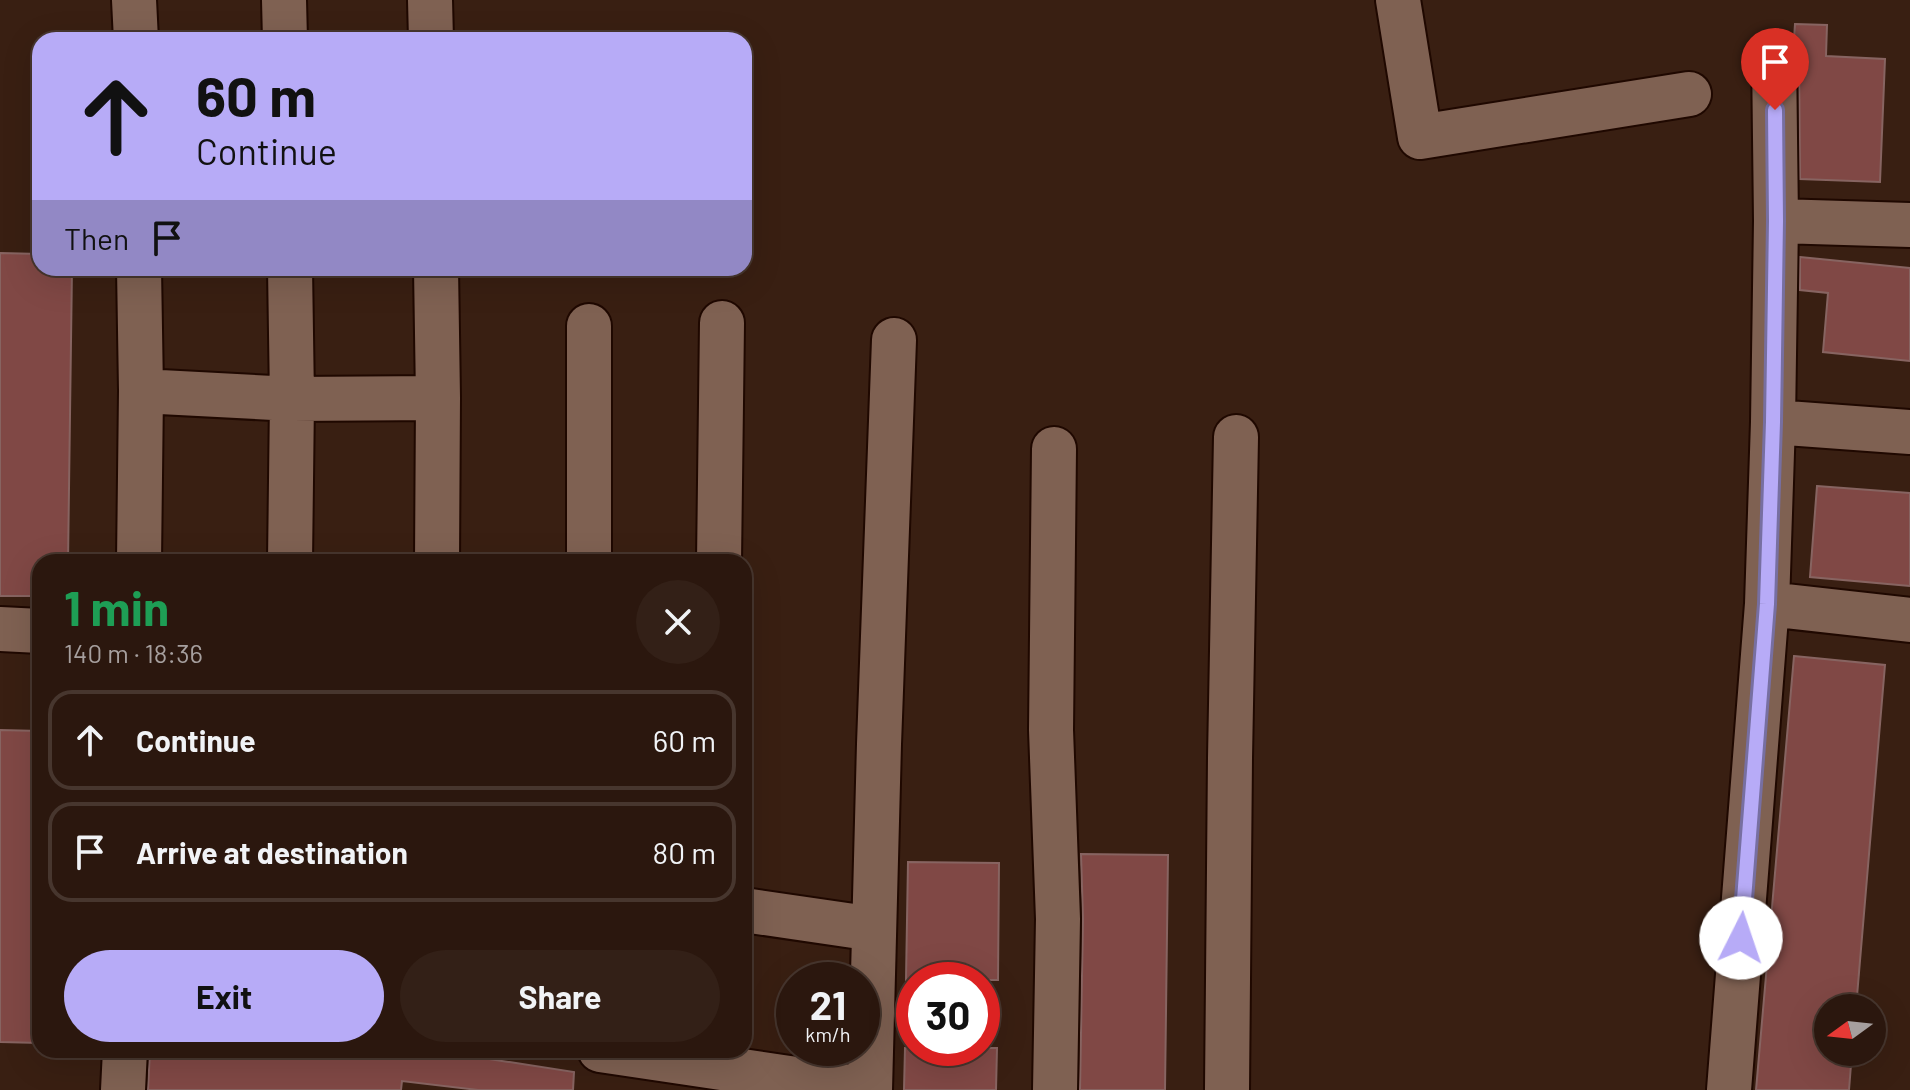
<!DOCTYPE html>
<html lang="en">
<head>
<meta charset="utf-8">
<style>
  body { margin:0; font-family:Barlow,sans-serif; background:#332017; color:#f1f3f6; height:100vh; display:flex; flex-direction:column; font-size:30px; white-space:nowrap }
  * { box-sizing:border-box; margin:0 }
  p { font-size:26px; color:#a69f9e }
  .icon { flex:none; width:44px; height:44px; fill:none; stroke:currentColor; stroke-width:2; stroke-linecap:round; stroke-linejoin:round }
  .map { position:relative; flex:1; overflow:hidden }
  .details { position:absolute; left:32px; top:554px; width:720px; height:504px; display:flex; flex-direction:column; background:#2b170e; border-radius:24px; box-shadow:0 8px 32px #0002,0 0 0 2px #47362e }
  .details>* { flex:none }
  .guide { position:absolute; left:32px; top:32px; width:720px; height:244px; border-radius:24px; box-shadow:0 8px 32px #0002,0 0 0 2px #47362e; background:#b7abf7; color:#111; overflow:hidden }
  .needle { width:52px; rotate:255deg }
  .fabs { position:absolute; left:1814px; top:994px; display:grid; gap:16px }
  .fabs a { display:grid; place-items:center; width:72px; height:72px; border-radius:50%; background:#2b170e; box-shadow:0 8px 32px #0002,0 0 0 2px #47362e; font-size:40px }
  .speed { position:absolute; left:776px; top:962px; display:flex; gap:16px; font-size:40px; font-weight:700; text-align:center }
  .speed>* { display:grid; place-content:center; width:104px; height:104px; border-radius:50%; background:#2b170e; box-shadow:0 8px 32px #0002,0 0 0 2px #47362e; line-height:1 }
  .speed small { font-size:20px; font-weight:400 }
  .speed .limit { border:12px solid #d22; background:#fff; color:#111 }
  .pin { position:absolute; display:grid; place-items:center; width:68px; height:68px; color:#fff; margin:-82px -34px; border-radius:50% 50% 50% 0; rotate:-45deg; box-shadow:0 0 8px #0007 }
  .pin .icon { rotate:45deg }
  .me { position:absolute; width:88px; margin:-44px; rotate:4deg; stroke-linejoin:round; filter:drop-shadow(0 0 6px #0008) }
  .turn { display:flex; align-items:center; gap:28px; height:168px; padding:0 32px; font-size:36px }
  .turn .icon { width:104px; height:104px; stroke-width:2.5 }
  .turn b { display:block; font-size:56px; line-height:68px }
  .then { display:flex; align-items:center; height:76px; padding:0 32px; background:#0003; gap:16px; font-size:30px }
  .round { display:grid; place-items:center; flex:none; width:84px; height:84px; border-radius:42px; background:#332017 }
  .head { display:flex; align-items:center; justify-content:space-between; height:136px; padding:0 32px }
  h1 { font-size:48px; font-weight:700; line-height:60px; color:#1e9e55 }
  .primary-button { display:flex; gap:16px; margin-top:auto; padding:16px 32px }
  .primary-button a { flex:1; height:92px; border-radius:48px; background:#b7abf7; color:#111; font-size:32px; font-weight:700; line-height:92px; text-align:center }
  .primary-button a+a { background:#332017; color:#f1f3f6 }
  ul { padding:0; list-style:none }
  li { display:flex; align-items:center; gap:24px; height:100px; margin:0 16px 12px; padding:0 16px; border:4px solid #47362e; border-radius:24px }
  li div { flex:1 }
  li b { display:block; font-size:30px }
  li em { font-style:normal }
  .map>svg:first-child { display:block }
  .building { fill:#804845; stroke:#876461; stroke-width:2 }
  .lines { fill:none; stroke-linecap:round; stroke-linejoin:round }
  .street-casing { stroke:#1f0800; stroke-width:48 }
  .street { stroke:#7f6152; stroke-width:44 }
  .route-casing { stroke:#776fa1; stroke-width:20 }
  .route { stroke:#b7abf7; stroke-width:14 }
</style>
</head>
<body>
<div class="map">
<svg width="1910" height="1090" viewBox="0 0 1910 1090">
  <rect width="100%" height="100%" fill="#391f12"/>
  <path class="building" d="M 1795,24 L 1827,25 L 1826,56 L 1885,59 L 1880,182 L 1800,179 L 1799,54 L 1794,39 Z
    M 0,253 L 40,254 L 40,268 L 72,268 L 68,562 L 40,562 L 40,596 L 0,596 Z
    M 1800,257 L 1910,268 L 1910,361 L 1823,352 L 1828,293 L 1800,290 Z
    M 1817,486 L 1910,493 L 1910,586 L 1810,577 Z
    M 1794,656 L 1885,665 L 1856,1008 L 1828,1008 L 1828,1052 L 1852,1052 L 1849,1090 L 1756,1090 Z
    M 0,730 L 40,731 L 40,1043 L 0,1042 Z
    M 1081,854 L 1168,855 L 1165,1090 L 1080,1090 L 1083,919 Z
    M 908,862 L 999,863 L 998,980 L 906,980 Z
    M 905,1048 L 997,1048 L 996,1090 L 904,1090 Z
    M 150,1050 L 431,1050 L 574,1072 L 573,1090 L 478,1090 L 402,1081 L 401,1090 L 148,1090 Z"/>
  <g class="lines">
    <g class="street-casing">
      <path id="street" d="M 134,0 L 136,40
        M 284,0 L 285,40
        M 430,0 L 431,40
        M 1398,0 L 1420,137 L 1689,94
        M 1774,54 L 1776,221 L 1910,225
        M 290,268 L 292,399 L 290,562
        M 436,268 L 438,398 L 437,562
        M 589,326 L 589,562
        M 141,391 L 292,399 L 438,398
        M 1773,422 L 1910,432
        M 1054,449 L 1051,730 L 1058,919 L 1055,1090
        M 139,562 L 141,391 L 139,268
        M 719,562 L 722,323
        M 1767,604 L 1910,620
        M 0,629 L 40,631
        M 744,910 L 874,929
        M 600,1050 L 870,1090
        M 123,1090 L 125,1050
        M 870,1090 L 879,744 L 894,340
        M 1227,1090 L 1230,758 L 1236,437
        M 1729,1090 L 1767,604 L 1773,422 L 1776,221"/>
    </g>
    <use href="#street" class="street"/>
  </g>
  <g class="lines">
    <g class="route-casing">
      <path id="route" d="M 1741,938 L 1767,604 L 1773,422 L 1776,221 L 1775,110"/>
    </g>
    <use href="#route" class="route"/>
  </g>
</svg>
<div class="fabs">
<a><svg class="needle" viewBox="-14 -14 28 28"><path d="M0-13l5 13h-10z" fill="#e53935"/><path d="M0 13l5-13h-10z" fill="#a69f9e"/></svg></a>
</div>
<div class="speed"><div>21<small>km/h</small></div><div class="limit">30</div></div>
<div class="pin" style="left:1775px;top:110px;background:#d93025"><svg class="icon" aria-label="arrive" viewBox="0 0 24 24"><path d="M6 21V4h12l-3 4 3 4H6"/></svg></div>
<svg class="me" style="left:1741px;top:938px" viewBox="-20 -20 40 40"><circle r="19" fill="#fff"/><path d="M0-13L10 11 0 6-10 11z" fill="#b7abf7"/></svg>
<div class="guide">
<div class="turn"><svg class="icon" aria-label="ahead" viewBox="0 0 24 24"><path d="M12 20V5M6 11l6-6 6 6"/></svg><div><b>60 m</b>Continue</div></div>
<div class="then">Then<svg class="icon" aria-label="arrive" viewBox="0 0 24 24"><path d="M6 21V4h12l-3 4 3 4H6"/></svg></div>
</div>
<section class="details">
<div class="head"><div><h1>1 min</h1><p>140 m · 18:36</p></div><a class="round"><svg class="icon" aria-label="close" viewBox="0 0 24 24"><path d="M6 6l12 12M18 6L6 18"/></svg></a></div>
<ul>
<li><svg class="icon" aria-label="ahead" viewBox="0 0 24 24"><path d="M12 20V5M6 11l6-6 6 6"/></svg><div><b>Continue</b></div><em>60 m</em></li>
<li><svg class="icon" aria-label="arrive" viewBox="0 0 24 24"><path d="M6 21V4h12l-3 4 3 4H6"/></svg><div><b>Arrive at destination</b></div><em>80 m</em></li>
</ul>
<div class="primary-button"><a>Exit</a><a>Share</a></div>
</section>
</div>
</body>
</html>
